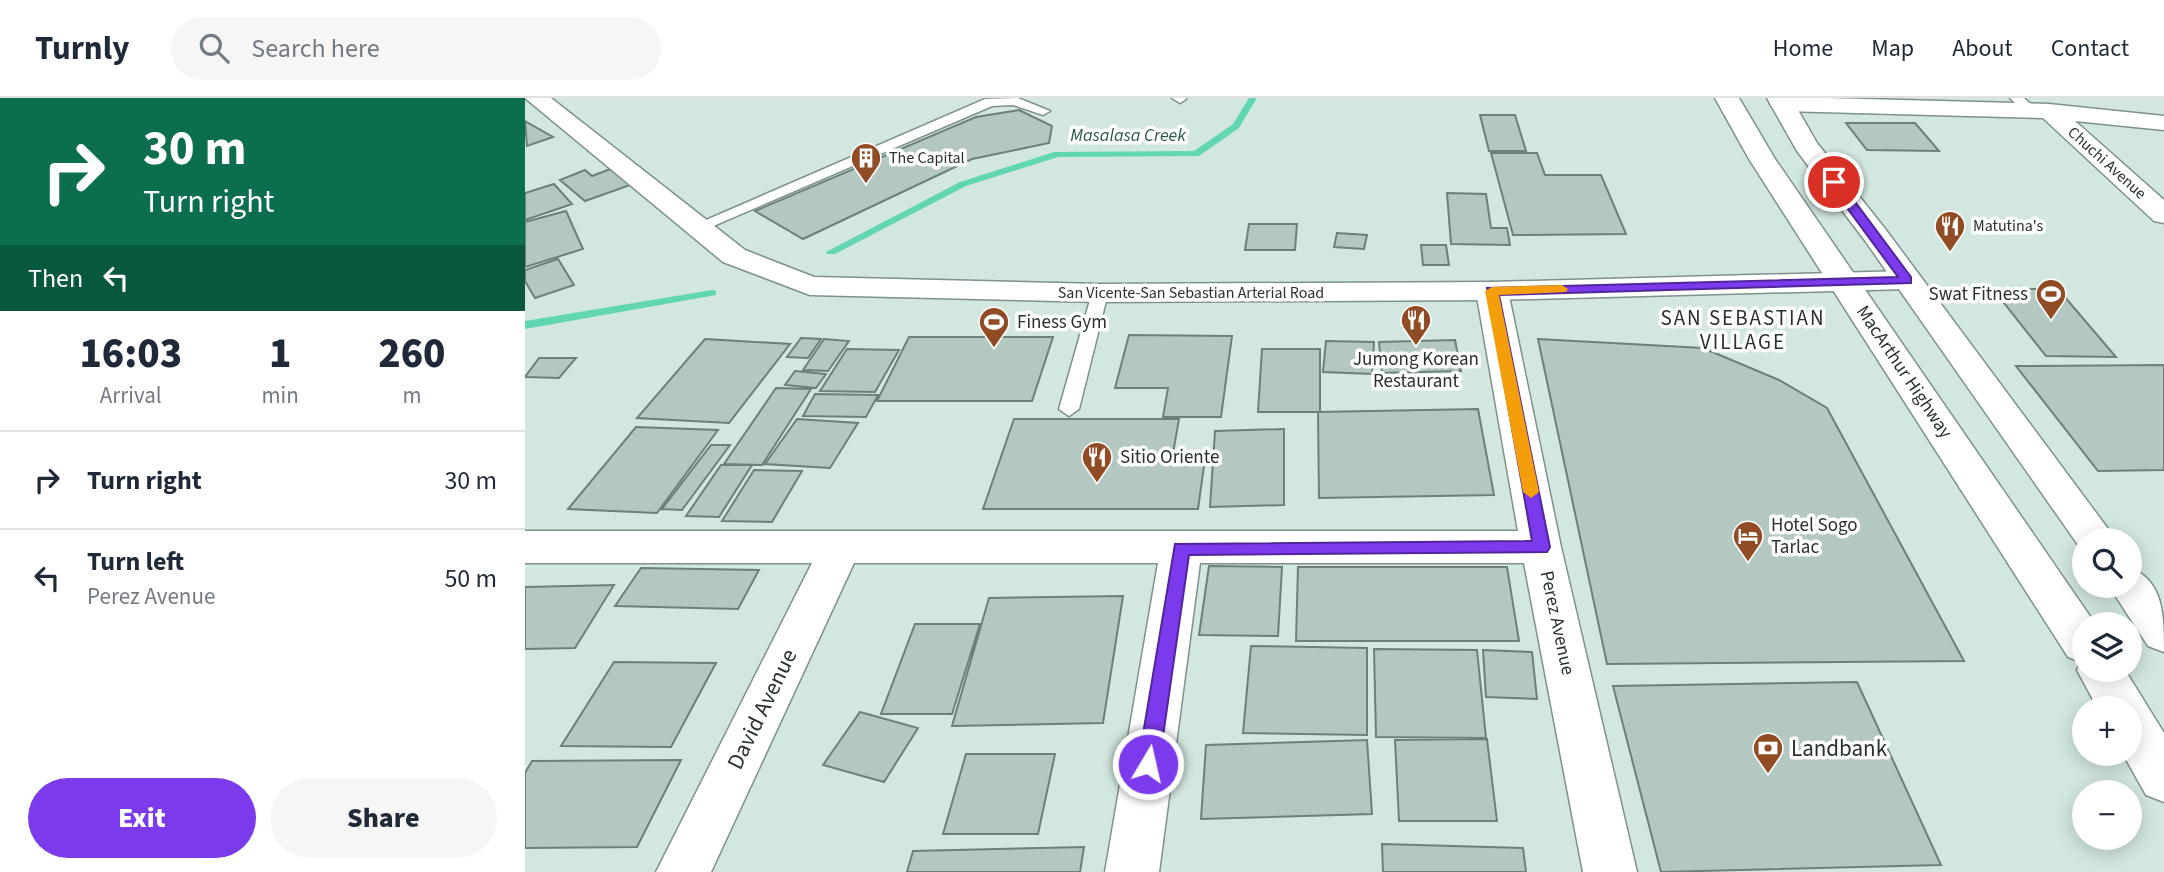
<!DOCTYPE html>
<html lang="en">
<head>
<meta charset="utf-8">
<style>
  body { margin:0; font-family:"Source Sans 3",sans-serif; background:#f6f6f7; color:#1f2937; height:100vh; display:flex; flex-direction:column; font-size:26px; white-space:nowrap }
  * { box-sizing:border-box; margin:0 }
  p { font-size:23px; color:#747a83 }
  .icon { flex:none; width:38px; height:38px; fill:none; stroke:currentColor; stroke-width:2; stroke-linecap:round; stroke-linejoin:round }
  .map { position:relative; flex:1; overflow:hidden }
  .drawer { display:flex; flex-direction:column; background:#fff; width:525px }
  .drawer>* { flex:none }
  .top-card { background:#0b6e4f; color:#fff; overflow:hidden }
  .buttons { position:absolute; left:1547px; top:430px; display:grid; gap:14px }
  .buttons a { display:grid; place-items:center; width:70px; height:70px; border-radius:50%; background:#fff; box-shadow:0 4px 18px #0003; font-size:35px }
  .pin { position:absolute; display:grid; place-items:center; width:60px; height:60px; color:#fff; margin:-30px; border:4px solid #fff; border-radius:50%; box-shadow:0 2px 7px #0007 }
  .me { position:absolute; width:77px; margin:-38px; rotate:9deg; stroke-linejoin:round; filter:drop-shadow(0 0 5px #0008) }
  .turn { display:flex; align-items:center; gap:24px; height:147px; padding:0 28px; font-size:32px }
  .turn .icon { width:91px; height:91px; stroke-width:2.5 }
  .turn b { display:block; font-size:49px; line-height:60px }
  .then { display:flex; align-items:center; height:66px; padding:0 28px; background:#0003; gap:14px; font-size:26px }
  .eta { display:flex; justify-content:space-evenly; align-items:center; height:119px; text-align:center }
  .eta b { font-size:42px; font-weight:800; line-height:49px }
  .action { display:flex; gap:14px; margin-top:auto; padding:14px 28px }
  .action a { flex:1; height:80px; border-radius:42px; background:#7c3aed; color:#fff; font-size:28px; font-weight:800; line-height:80px; text-align:center }
  .action a+a { background:#f6f6f7; color:#1f2937 }
  ul { padding:0; list-style:none }
  li { display:flex; align-items:center; gap:21px; height:98px; padding:0 28px; border-top:2px solid #e0e1e3 }
  li div { flex:1 }
  li b { display:block; font-size:26px }
  li em { font-style:normal }
  header { display:flex; align-items:center; gap:42px; box-sizing:border-box; height:98px; padding:0 35px; background:#fff; border-bottom:2px solid #e0e1e3 }
  header strong { font-size:33px }
  nav { display:flex; gap:38px; margin-inline-start:auto; font-size:24px }
  .search { width:490px; height:63px; background:#f6f6f7; display:flex; align-items:center; gap:18px; box-sizing:border-box; padding:0 24px; border-radius:38px; color:#747a83; font-size:26px }
  main { display:flex; flex:1; min-height:0 }
  .map>svg:first-child { display:block }
  .lines { fill:none; stroke-linecap:round; stroke-linejoin:round }
  .stream { fill:#62d6b3; fill-rule:evenodd }
  .building { fill:#b2c8c0; stroke:#6d8179; stroke-width:2 }
  .service-casing { stroke:#7d928a; stroke-width:3 }
  .minor-casing { stroke:#7d928a; stroke-width:3 }
  .tertiary-casing { stroke:#7d928a; stroke-width:3 }
  .trunk-casing { stroke:#7d928a; stroke-width:3 }
  .service { fill:#fff; fill-rule:evenodd }
  .minor { fill:#fff; fill-rule:evenodd }
  .tertiary { fill:#fff; fill-rule:evenodd }
  .trunk { fill:#fff; fill-rule:evenodd }
  .route { fill:#7c3aed; stroke:#51269a; stroke-width:2 }
  .slow { fill:#f59e0b }
  .labels { text-anchor:middle; dominant-baseline:central; stroke-width:7; stroke-linejoin:round; paint-order:stroke }
  .far-poi-label { font-size:16px; fill:#28312d; stroke:#fff; text-anchor:start }
  .far-street-label { font-size:16px; fill:#28312d; stroke:#fff }
  .far-water-label { font-size:18px; font-style:italic; fill:#29594a; stroke:#fff }
  .poi-label { font-size:19px; fill:#28312d; stroke:#fff; text-anchor:start }
  .street-label { font-size:19px; fill:#28312d; stroke:#fff }
  .neighbourhood-label { font-size:21px; letter-spacing:2px; fill:#28312d; stroke:#fff }
  .near-street-label { font-size:23px; fill:#28312d; stroke:#fff }
  .near-poi-label { font-size:23px; fill:#28312d; stroke:#fff; text-anchor:start }
</style>
</head>
<body>
<header>
<strong>Turnly</strong>
<div class="search"><svg class="icon" aria-label="search" viewBox="0 0 24 24"><circle cx="10" cy="10" r="6"/><path d="M15 15l6 6"/></svg>Search here</div>
<nav><a>Home</a><a>Map</a><a>About</a><a>Contact</a></nav>
</header>
<main>
<section class="drawer">
<div class="top-card">
<div class="turn"><svg class="icon" aria-label="right" viewBox="0 0 24 24"><path d="M7 20v-9h11M14 6l5 5-5 5"/></svg><div><b>30 m</b>Turn right</div></div>
<div class="then">Then<svg class="icon" aria-label="left" viewBox="0 0 24 24"><path d="M17 20v-9H6M10 6l-5 5 5 5"/></svg></div>
</div>
<div class="eta">
<div><b>16:03</b><p>Arrival</p></div>
<div><b>1</b><p>min</p></div>
<div><b>260</b><p>m</p></div>
</div>
<ul>
<li><svg class="icon" aria-label="right" viewBox="0 0 24 24"><path d="M7 20v-9h11M14 6l5 5-5 5"/></svg><div><b>Turn right</b></div><em>30 m</em></li>
<li><svg class="icon" aria-label="left" viewBox="0 0 24 24"><path d="M17 20v-9H6M10 6l-5 5 5 5"/></svg><div><b>Turn left</b><p>Perez Avenue</p></div><em>50 m</em></li>
</ul>
<div class="action"><a>Exit</a><a>Share</a></div>
</section>
<div class="map">
<svg width="1639" height="774" viewBox="0 0 1639 774">
  <rect width="100%" height="100%" fill="#d1e7df"/>
  <g class="lines">
    <path class="stream" d="M 724,0 L 732,0 L 714,30 L 674,58 L 533,59 L 441,88 L 310,156 L 302,156 L 301,154 L 435,84 L 529,54 L 669,53 L 708,26 Z
      M 187,192 L 191,193 L 191,197 L 0,231 L 0,223 Z"/>
  </g>
  <path class="building" d="M 494,12 L 527,28 L 524,45 L 447,61 L 278,141 L 230,113 L 451,19 Z
    M 955,17 L 990,17 L 1001,53 L 964,53 Z
    M 0,23 L 28,39 L 2,48 Z
    M 1321,25 L 1390,25 L 1414,53 L 1342,52 Z
    M 966,55 L 1012,55 L 1020,77 L 1076,77 L 1101,136 L 988,137 Z
    M 88,70 L 108,86 L 60,103 L 35,82 L 60,72 L 67,78 Z
    M 29,86 L 47,106 L 0,122 L 0,95 Z
    M 922,95 L 961,96 L 966,130 L 982,130 L 985,147 L 926,146 Z
    M 41,113 L 58,151 L 0,169 L 0,124 Z
    M 724,126 L 772,126 L 770,152 L 720,152 Z
    M 812,135 L 842,137 L 839,151 L 809,149 Z
    M 896,147 L 921,147 L 924,167 L 898,167 Z
    M 33,161 L 49,187 L 10,200 L 0,183 L 0,172 Z
    M 1468,191 L 1533,191 L 1591,259 L 1521,258 Z
    M 604,237 L 707,238 L 696,319 L 638,319 L 643,290 L 590,290 Z
    M 384,239 L 528,239 L 507,303 L 352,303 Z
    M 276,240 L 296,241 L 283,260 L 262,259 Z
    M 180,241 L 265,246 L 204,325 L 112,320 Z
    M 299,241 L 324,243 L 303,273 L 278,272 Z
    M 1013,241 L 1178,250 L 1254,282 L 1302,310 L 1439,563 L 1082,566 Z
    M 930,242 L 936,273 L 857,275 L 854,244 Z
    M 801,243 L 849,244 L 847,276 L 798,274 Z
    M 322,251 L 374,252 L 350,294 L 295,293 Z
    M 737,251 L 795,251 L 795,314 L 733,314 Z
    M 14,260 L 51,260 L 34,280 L 0,279 Z
    M 1639,267 L 1639,372 L 1573,373 L 1491,268 Z
    M 270,273 L 301,276 L 291,290 L 260,287 Z
    M 251,290 L 286,291 L 237,367 L 199,366 Z
    M 290,296 L 353,297 L 341,319 L 278,318 Z
    M 953,311 L 969,397 L 794,400 L 793,314 Z
    M 272,321 L 333,325 L 305,370 L 240,366 Z
    M 489,321 L 654,321 L 647,361 L 680,361 L 673,411 L 458,411 Z
    M 111,329 L 193,332 L 132,415 L 43,411 Z
    M 759,331 L 759,407 L 685,409 L 690,333 Z
    M 186,347 L 205,347 L 157,412 L 137,411 Z
    M 196,367 L 227,367 L 194,419 L 161,418 Z
    M 229,372 L 277,373 L 247,424 L 197,423 Z
    M 684,468 L 757,469 L 753,538 L 674,537 Z
    M 773,469 L 982,469 L 994,543 L 771,543 Z
    M 116,470 L 234,472 L 213,511 L 90,508 Z
    M 89,487 L 50,550 L 0,551 L 0,489 Z
    M 598,498 L 578,625 L 427,628 L 464,500 Z
    M 390,526 L 455,526 L 427,616 L 356,616 Z
    M 726,548 L 842,550 L 842,637 L 718,635 Z
    M 849,551 L 952,552 L 961,640 L 851,639 Z
    M 958,552 L 1007,554 L 1012,601 L 961,599 Z
    M 89,564 L 191,565 L 146,649 L 36,648 Z
    M 1332,584 L 1416,767 L 1136,774 L 1088,588 Z
    M 335,614 L 393,630 L 359,684 L 298,667 Z
    M 962,641 L 972,723 L 874,723 L 870,642 Z
    M 842,642 L 847,716 L 676,721 L 681,647 Z
    M 441,656 L 530,656 L 513,736 L 418,736 Z
    M 156,662 L 112,749 L 0,750 L 0,675 L 7,663 Z
    M 857,746 L 998,750 L 1001,774 L 858,774 Z
    M 559,749 L 555,774 L 382,774 L 388,753 Z"/>
  <g class="lines">
    <g class="service-casing">
      <path id="service" d="M 493,0 L 525,13 L 518,17 L 488,7 L 467,8 L 179,132 L 167,132 L 165,129 L 460,1 Z
        M 647,0 L 661,0 L 661,1 L 655,5 Z
        M 1485,0 L 1499,0 L 1512,12 L 1500,15 Z
        M 575,190 L 583,195 L 554,311 L 544,318 L 534,311 L 567,195 Z"/>
    </g>
    <g class="minor-casing">
      <path id="minor" d="M 1302,0 L 1524,6 L 1639,18 L 1639,32 L 1550,23 L 1639,102 L 1639,125 L 1629,123 L 1518,20 L 1257,13 L 1249,11 L 1245,6 L 1252,0 Z
        M 967,184 L 978,186 L 983,193 L 1036,449 L 1112,774 L 1058,774 L 999,465 L 675,465 L 634,774 L 580,774 L 633,465 L 329,465 L 186,774 L 131,774 L 287,465 L 0,465 L 0,433 L 993,433 L 951,193 L 956,186 Z"/>
    </g>
    <g class="tertiary-casing">
      <path id="tertiary" d="M 0,0 L 26,0 L 220,152 L 289,179 L 575,186 L 967,184 L 1382,173 L 1393,176 L 1397,182 L 1393,188 L 1382,191 L 967,202 L 575,204 L 285,197 L 198,164 Z"/>
    </g>
    <g class="trunk-casing">
      <path id="trunk" d="M 1190,0 L 1214,0 L 1250,61 L 1571,527 L 1559,527 L 1559,572 L 1600,572 L 1639,635 L 1639,704 L 1621,697 L 1598,656 L 1605,656 L 1605,611 L 1573,611 L 1552,572 L 1556,564 L 1543,559 L 1224,61 Z
        M 1242,0 L 1266,0 L 1292,45 L 1361,132 L 1592,443 L 1559,443 L 1558,454 L 1341,144 L 1272,53 Z
        M 1605,470 C 1639,483 1639,518 1639,554 L 1623,548 L 1584,488 L 1605,488 Z"/>
    </g>
    <use href="#service" class="service"/>
    <use href="#minor" class="minor"/>
    <use href="#tertiary" class="tertiary"/>
    <use href="#trunk" class="trunk"/>
  </g>
  <path class="route" d="M 1309,80 L 1313,81 L 1386,179 L 1386,185 L 974,197 L 1025,449 L 1022,454 L 664,457 L 634,666 L 631,673 L 623,676 L 616,673 L 613,666 L 650,446 L 1007,443 L 962,190 L 1373,179 L 1303,84 Z"/>
  <path class="slow" d="M 1037,187 L 1043,191 L 1041,194 L 974,197 L 1014,394 L 1006,400 L 998,394 L 960,193 L 967,189 Z"/>
  <defs>
    <g id="building-pin" transform="scale(1.575)"><path d="M0 17L-7.5 6A9.5 9.5 0 1 1 7.5 6Z" fill="#924c25" stroke="#fff"/><path d="M-4-6H4V6H1V3H-1V6H-4ZM-2.5-4.3h1.7v1.8h-1.7ZM.8-4.3h1.7v1.8H.8ZM-2.5-1h1.7V.8h-1.7ZM.8-1h1.7V.8H.8Z" fill="#fff"/></g>
    <g id="restaurant-pin" transform="scale(1.575)"><path d="M0 17L-7.5 6A9.5 9.5 0 1 1 7.5 6Z" fill="#924c25" stroke="#fff"/><path d="M-5-6h1v4h1v-4h1v4h1v-4h1v5L-1.5 .5V6h-2V.5L-5-1ZM5-6V6H3V1.5H1.5Q1.5-4 5-6Z" fill="#fff"/></g>
    <g id="stadium-pin" transform="scale(1.575)"><path d="M0 17L-7.5 6A9.5 9.5 0 1 1 7.5 6Z" fill="#924c25" stroke="#fff"/><path d="M0-5a6.5 5 0 1 0 0 10a6.5 5 0 1 0 0-10ZM-3.5-1.8h7v3.6h-7Z" fill="#fff"/></g>
    <g id="hotel-pin" transform="scale(1.575)"><path d="M0 17L-7.5 6A9.5 9.5 0 1 1 7.5 6Z" fill="#924c25" stroke="#fff"/><path d="M-6-4.5h1.5V1H6V5H4.5V3h-9V5H-6ZM-4 0a1.8 1.8 0 1 1 3.6 0ZM.5 0V-2.5h3Q6-2.5 6 0Z" fill="#fff"/></g>
    <g id="bank-pin" transform="scale(1.575)"><path d="M0 17L-7.5 6A9.5 9.5 0 1 1 7.5 6Z" fill="#924c25" stroke="#fff"/><path d="M-6-4H6V4H-6ZM0-2.3a2.3 2.3 0 1 0 0 4.6a2.3 2.3 0 1 0 0-4.6Z" fill="#fff"/></g>
  </defs>
  <g fill-rule="evenodd">
    <use href="#building-pin" x="341" y="60"/>
    <use href="#restaurant-pin" x="1425" y="128"/>
    <use href="#stadium-pin" x="1526" y="196"/>
    <use href="#restaurant-pin" x="891" y="222"/>
    <use href="#stadium-pin" x="469" y="224"/>
    <use href="#restaurant-pin" x="572" y="359"/>
    <use href="#hotel-pin" x="1223" y="438"/>
    <use href="#bank-pin" x="1243" y="650"/>
  </g>
  <g class="labels">
    <g class="far-poi-label">
      <text x="364" y="60">The Capital</text>
      <text x="1448" y="128">Matutina's</text>
    </g>
    <g class="far-street-label">
      <text transform="translate(1582 65) rotate(42)">Chuchi Avenue</text>
      <text x="666" y="195">San Vicente-San Sebastian Arterial Road</text>
    </g>
    <g class="far-water-label">
      <text x="603" y="37">Masalasa Creek</text>
    </g>
    <g class="poi-label">
      <text x="1503" y="196" text-anchor="end">Swat Fitness</text>
      <text x="492" y="224">Finess Gym</text>
      <text x="891" y="261" text-anchor="middle">Jumong Korean<tspan x="891" dy="22">Restaurant</tspan></text>
      <text x="595" y="359">Sitio Oriente</text>
      <text x="1246" y="427">Hotel Sogo<tspan x="1246" dy="22">Tarlac</tspan></text>
    </g>
    <g class="street-label">
      <text transform="translate(1379 274) rotate(56)">MacArthur Highway</text>
      <text transform="translate(1032 525) rotate(78)">Perez Avenue</text>
    </g>
    <g class="neighbourhood-label">
      <text x="1218" y="220">SAN SEBASTIAN<tspan x="1218" dy="24">VILLAGE</tspan></text>
    </g>
    <g class="near-street-label">
      <text transform="translate(237 611) rotate(-64)">David Avenue</text>
    </g>
    <g class="near-poi-label">
      <text x="1266" y="650">Landbank</text>
    </g>
  </g>
</svg>
<div class="buttons">
<a><svg class="icon" aria-label="search" viewBox="0 0 24 24"><circle cx="10" cy="10" r="6"/><path d="M15 15l6 6"/></svg></a>
<a><svg class="icon" aria-label="layers" viewBox="0 0 24 24"><path d="M12 4l9 5-9 5-9-5zM3 14l9 5 9-5"/></svg></a>
<a>+</a>
<a>−</a>
</div>
<div class="pin" style="left:1309px;top:84px;background:#d93025"><svg class="icon" aria-label="arrive" viewBox="0 0 24 24"><path d="M6 21V4h12l-3 4 3 4H6"/></svg></div>
<svg class="me" style="left:623px;top:666px" viewBox="-20 -20 40 40"><circle r="17" fill="#7c3aed" stroke="#fff" stroke-width="3"/><path d="M0-11L8 9 0 5-8 9z" fill="#fff"/></svg>
</div>
</main>
</body>
</html>
